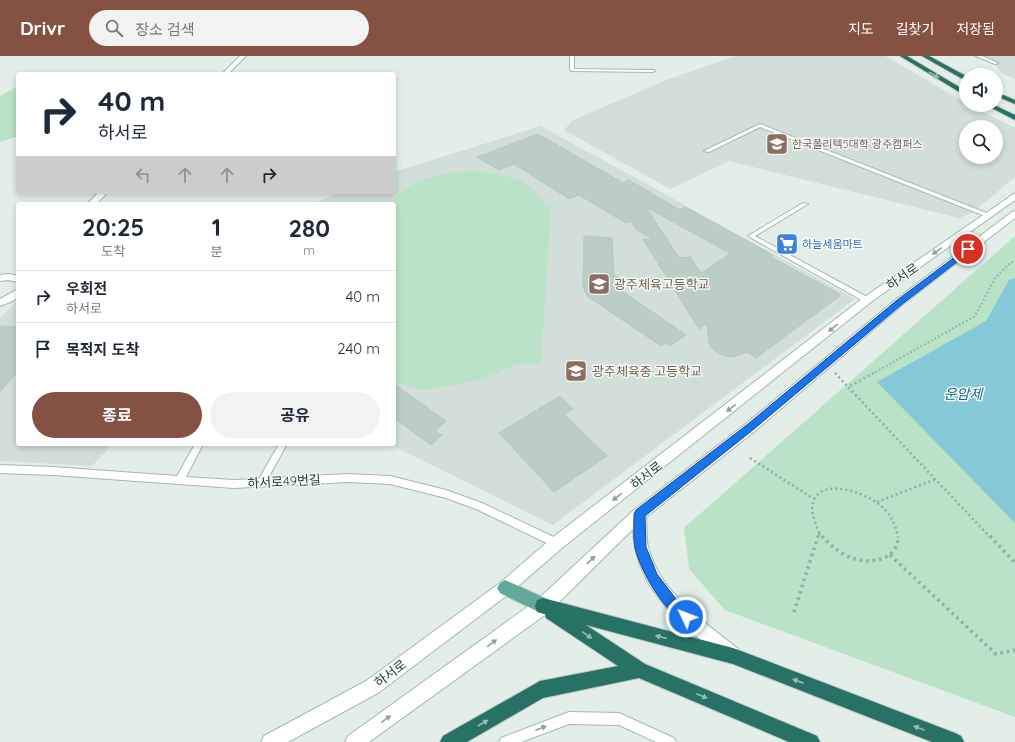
<!DOCTYPE html>
<html lang="ko">
<head>
<meta charset="utf-8">
<style>
  body { margin:0; font-family:Quicksand,"Noto Sans KR",sans-serif; background:#f2f2f3; color:#1f2937; height:100vh; display:flex; flex-direction:column; font-size:15px; white-space:nowrap }
  * { box-sizing:border-box; margin:0 }
  p { font-size:13px; color:#747a83 }
  .icon { flex:none; width:22px; height:22px; fill:none; stroke:currentColor; stroke-width:2; stroke-linecap:round; stroke-linejoin:round }
  .map { position:relative; flex:1; overflow:hidden }
  .details { position:absolute; left:16px; top:146px; width:380px; height:244px; display:flex; flex-direction:column; background:#fff; border-radius:4px; box-shadow:0 2px 6px #0003 }
  .details>* { flex:none }
  .banner { position:absolute; left:16px; top:16px; width:380px; height:122px; border-radius:4px; box-shadow:0 2px 6px #0003; background:#fff; color:#1f2937; overflow:hidden }
  .tools { position:absolute; left:959px; top:12px; display:grid; gap:8px }
  .tools a { display:grid; place-items:center; width:44px; height:44px; border-radius:50%; background:#fff; box-shadow:0 2px 6px #0003; font-size:20px }
  .pin { position:absolute; display:grid; place-items:center; width:34px; height:34px; color:#fff; margin:-17px; border:2px solid #fff; border-radius:50%; box-shadow:0 1px 4px #0007 }
  .me { position:absolute; width:44px; margin:-22px; rotate:313deg; stroke-linejoin:round; filter:drop-shadow(0 0 3px #0008) }
  .turn { display:flex; align-items:center; gap:14px; height:84px; padding:0 16px; font-size:18px }
  .turn .icon { width:52px; height:52px; stroke-width:2.5 }
  .turn b { display:block; font-size:28px; line-height:34px }
  .lanes { display:flex; align-items:center; height:38px; padding:0 16px; background:#0003; justify-content:center; gap:20px; direction:ltr }
  .lanes .off { opacity:.35 }
  .eta { display:flex; justify-content:space-evenly; align-items:center; height:68px; text-align:center }
  .eta b { font-size:24px; font-weight:700; line-height:28px }
  .action { display:flex; gap:8px; margin-top:auto; padding:8px 16px }
  .action a { flex:1; height:46px; border-radius:24px; background:#845142; color:#fff; font-size:16px; font-weight:700; line-height:46px; text-align:center }
  .action a+a { background:#f2f2f3; color:#1f2937 }
  ul { padding:0; list-style:none }
  li { display:flex; align-items:center; gap:12px; height:52px; padding:0 16px; border-top:1px solid #e0e1e3 }
  li div { flex:1 }
  li b { display:block; font-size:15px }
  li em { font-style:normal }
  header { display:flex; align-items:center; gap:24px; box-sizing:border-box; height:56px; padding:0 20px; background:#845142; color:#fff }
  header strong { font-size:19px }
  nav { display:flex; gap:22px; margin-inline-start:auto; font-size:14px }
  .search { width:280px; height:36px; background:#f2f2f3; display:flex; align-items:center; gap:10px; box-sizing:border-box; padding:0 14px; border-radius:22px; color:#747a83; font-size:15px }
  .map>svg:first-child { display:block }
  .built { fill:#d1ded9; fill-rule:evenodd }
  .green { fill:#b9e2c6 }
  .water { fill:#85c9d9 }
  .building { fill:#bacdc6; stroke:#b4c9c1; fill-rule:evenodd }
  .lines { fill:none; stroke-linecap:round; stroke-linejoin:round }
  .service-casing { stroke:#a5b7b1; stroke-width:2 }
  .minor-casing { stroke:#a5b7b1; stroke-width:2 }
  .tertiary-casing { stroke:#a5b7b1; stroke-width:2 }
  .primary-casing { stroke:#c1cac8; stroke-width:2 }
  .motorway-casing { stroke:#c1cac8; stroke-width:2 }
  .path-far2 { stroke:#7fb6a6; stroke-width:2; stroke-dasharray:1.5 2.5; stroke-linecap:butt }
  .path-far1 { stroke:#7fb6a6; stroke-width:2.5; stroke-dasharray:2 3; stroke-linecap:butt }
  .path { stroke:#7fb6a6; stroke-width:3.5; stroke-dasharray:2.5 4; stroke-linecap:butt }
  .service { fill:#fff; fill-rule:evenodd }
  .minor { fill:#fff; fill-rule:evenodd }
  .tertiary { fill:#fff; fill-rule:evenodd }
  .primary { fill:#62a999; fill-rule:evenodd }
  .motorway { fill:#287265; fill-rule:evenodd }
  .oneway { fill:#98bdb5 }
  .oneway2 { fill:#90a09c }
  .route { fill:#1a73e8; stroke:#114b97 }
  .labels { text-anchor:middle; dominant-baseline:central; stroke-width:3; stroke-linejoin:round; paint-order:stroke }
  .far-education-label { font-size:11px; fill:#785e54; stroke:#f4faf7; text-anchor:start }
  .far-shop-label { font-size:11px; fill:#366cbe; stroke:#f4faf7; text-anchor:start }
  .street-label { font-size:13px; fill:#20423a; stroke:#f4faf7 }
  .education-label { font-size:13px; fill:#785e54; stroke:#f4faf7; text-anchor:start }
  .water-label { font-size:14px; font-style:italic; fill:#126e86; stroke:#f4faf7 }
</style>
</head>
<body>
<header>
<strong>Drivr</strong>
<div class="search"><svg class="icon" aria-label="search" viewBox="0 0 24 24"><circle cx="10" cy="10" r="6"/><path d="M15 15l6 6"/></svg>장소 검색</div>
<nav><a>지도</a><a>길찾기</a><a>저장됨</a></nav>
</header>
<div class="map">
<svg width="1015" height="686" viewBox="0 0 1015 686">
  <rect width="100%" height="100%" fill="#e3eee9"/>
  <path class="built" d="M 736,0 L 885,0 L 966,47 L 966,49 L 970,49 L 1015,72 L 1015,121 L 972,157 L 959,162 L 729,105 L 670,133 L 564,74 L 573,64 L 669,23 ZM 966,71 L 996,71 L 996,101 L 966,101 Z
    M 972,0 L 1015,0 L 1015,23 L 1002,18 L 995,9 Z
    M 541,70 L 855,243 L 553,469 L 389,388 L 394,388 L 394,148 L 312,148 L 340,136 L 394,136 L 394,116 Z
    M 18,244 L 18,388 L 113,388 L 92,410 L 0,405 L 0,262 Z"/>
  <path class="green" d="M 18,30 L 18,80 L 0,86 L 0,40 Z
    M 467,115 C 491,115 535,122 544,148 L 551,149 L 541,308 L 516,308 L 484,323 L 432,333 L 417,333 L 394,326 L 394,148 L 392,148 C 407,122 440,118 467,115 Z
    M 1015,180 L 1015,661 L 725,554 L 689,513 L 684,472 Z"/>
  <path class="water" d="M 1015,222 L 1015,467 L 877,326 L 986,265 L 1009,224 Z"/>
  <path class="building" d="M 538,78 L 623,127 L 629,124 L 680,154 L 685,151 L 773,199 L 771,201 L 841,239 L 756,302 L 747,296 L 734,301 L 726,300 L 718,297 L 712,292 L 709,287 L 707,267 L 699,273 L 643,183 L 654,184 L 636,173 L 631,165 L 626,167 L 579,139 L 569,143 L 514,108 L 499,114 L 477,101 ZM 646,151 L 726,195 L 731,197 L 701,217 L 690,201 L 679,202 Z
    M 584,180 L 612,182 L 614,220 L 619,221 L 617,226 L 623,231 L 619,233 L 686,279 L 670,290 L 666,287 L 661,290 L 587,240 L 583,231 Z
    M 0,270 L 18,271 L 18,315 L 0,336 Z
    M 394,328 L 446,365 L 435,375 L 442,379 L 431,389 L 394,362 Z
    M 560,340 L 573,353 L 564,358 L 607,400 L 554,436 L 499,377 Z"/>
  <g class="lines">
    <g class="service-casing">
      <path id="service" d="M 570,0 L 574,0 L 574,13 L 653,14 L 655,15 L 653,16 L 572,15 L 570,14 Z
        M 976,0 L 982,0 L 998,7 L 995,8 Z
        M 760,68 L 989,158 L 990,159 L 985,160 L 760,71 L 709,96 L 704,95 Z
        M 803,147 L 808,148 L 755,180 L 869,242 L 869,246 L 865,246 L 748,180 Z
        M 195,388 L 203,388 L 186,421 L 234,424 L 259,423 L 279,388 L 287,388 L 268,422 L 348,418 L 390,420 L 446,434 L 482,447 L 560,484 L 562,487 L 560,490 L 557,492 L 476,453 L 446,442 L 390,428 L 348,426 L 234,432 L 53,419 L 0,417 L 0,409 L 53,411 L 177,420 Z
        M 569,656 L 619,657 L 674,682 L 676,686 L 656,686 L 619,669 L 569,668 L 521,686 L 499,686 L 501,682 Z"/>
    </g>
    <g class="minor-casing">
      <path id="minor" d="M 240,0 L 246,0 L 228,18 L 222,18 Z
        M 99,136 L 108,136 L 96,148 L 87,148 Z
        M 8,218 L 18,220 L 18,226 L 8,224 L 0,225 L 0,219 Z
        M 18,233 L 18,241 L 13,245 L 0,250 L 0,243 Z"/>
    </g>
    <g class="tertiary-casing">
      <path id="tertiary" d="M 1015,137 L 1015,144 L 871,246 L 562,492 L 510,537 L 378,637 L 288,686 L 261,686 L 264,680 L 366,625 L 500,527 L 552,482 L 863,242 Z
        M 1015,155 L 1015,162 L 902,249 L 755,375 L 646,461 C 647,470 646,482 648,491 C 660,537 704,565 738,593 L 740,599 L 738,605 L 732,607 L 726,605 C 682,567 636,537 633,473 L 549,556 L 369,686 L 345,686 L 348,680 L 537,544 L 634,454 L 747,367 L 894,245 L 1012,156 Z"/>
    </g>
    <g class="primary-casing">
      <path id="primary" d="M 505,524 L 549,544 L 551,550 L 549,556 L 543,558 L 500,537 L 497,532 L 500,527 Z"/>
    </g>
    <g class="motorway-casing">
      <path id="motorway" d="M 900,0 L 907,0 L 966,35 L 966,40 Z
        M 922,0 L 929,0 L 966,20 L 966,25 Z
        M 996,36 L 1015,44 L 1015,48 L 996,40 Z
        M 986,49 L 994,49 L 1015,59 L 1015,64 Z
        M 543,542 L 733,592 L 955,677 L 961,680 L 964,686 L 932,686 L 733,608 L 586,569 L 645,608 L 817,680 L 820,686 L 789,686 L 639,622 L 543,642 L 467,686 L 440,686 L 443,680 L 540,625 L 618,610 L 546,562 L 545,558 L 537,556 L 535,550 L 537,544 Z"/>
    </g>
    <path class="path-far2" d="M 872,318 L 975,260 L 995,222 L 1010,207 L 1015,205"/>
    <path class="path-far1" d="M 835,317 L 848,331
      M 874,317 L 848,331 L 990,481
      M 750,402 L 814,443
      M 877,446 L 936,423
      M 819,477 L 823,481
      M 819,477 C 816,467 809,455 814,444 C 824,421 867,438 880,449 C 890,457 896,469 898,481
      M 818,481 L 819,477"/>
    <path class="path" d="M 822,480 C 829,488 837,495 847,500 C 865,509 898,507 898,480
      M 990,480 L 1015,507
      M 890,499 L 996,598 L 1015,594
      M 794,556 L 818,480"/>
    <use href="#service" class="service"/>
    <use href="#minor" class="minor"/>
    <use href="#tertiary" class="tertiary"/>
    <use href="#primary" class="primary"/>
    <use href="#motorway" class="motorway"/>
  </g>
  <defs><path id="oneway-solid" d="M-6-.8H1V-3.2L6.5 0L1 3.2V.8H-6Z"/></defs>
  <g class="oneway">
    <use href="#oneway-solid" transform="translate(934 19) rotate(31)"/>
    <use href="#oneway-solid" transform="translate(587 579) rotate(34)"/>
    <use href="#oneway-solid" transform="translate(661 581) rotate(-165)"/>
    <use href="#oneway-solid" transform="translate(798 625) rotate(-159)"/>
    <use href="#oneway-solid" transform="translate(702 640) rotate(23)"/>
    <use href="#oneway-solid" transform="translate(483 667) rotate(-30)"/>
    <use href="#oneway-solid" transform="translate(919 672) rotate(-159)"/>
  </g>
  <g class="oneway2">
    <use href="#oneway-solid" transform="translate(937 195) rotate(145)"/>
    <use href="#oneway-solid" transform="translate(833 272) rotate(141)"/>
    <use href="#oneway-solid" transform="translate(731 352) rotate(142)"/>
    <use href="#oneway-solid" transform="translate(617 441) rotate(142)"/>
    <use href="#oneway-solid" transform="translate(591 504) rotate(-44)"/>
    <use href="#oneway-solid" transform="translate(492 587) rotate(-36)"/>
    <use href="#oneway-solid" transform="translate(386 663) rotate(-36)"/>
    <use href="#oneway-solid" transform="translate(541 672) rotate(-21)"/>
  </g>
  <path class="route" d="M 968,191 L 971,192 L 971,195 L 901,249 L 754,373 L 645,460 L 646,491 L 657,518 L 679,547 L 691,556 L 692,561 L 691,565 L 686,567 C 664,557 640,514 635,492 C 633,481 634,468 634,458 L 636,454 L 748,368 L 896,245 Z"/>
  <defs>
    <g id="university-square" transform="scale(1.15)"><rect x="-9" y="-9" width="18" height="18" rx="4" fill="#8d6e63" stroke="#f4faf7"/><path d="M0-5L7-2L0 1L-7-2ZM-4 1L0 2.5L4 1V4Q0 6-4 4Z" fill="#fff"/></g>
    <g id="supermarket-square" transform="scale(1.15)"><rect x="-9" y="-9" width="18" height="18" rx="4" fill="#3f7fe0" stroke="#f4faf7"/><path d="M-6-5.5h2.5l.6 2H6L4.5 2H-2.5L-4.4-4H-6ZM-1.5 3.2a1.3 1.3 0 1 0 .1 0ZM3 3.2a1.3 1.3 0 1 0 .1 0Z" fill="#fff"/></g>
    <g id="school-square" transform="scale(1.15)"><rect x="-9" y="-9" width="18" height="18" rx="4" fill="#8d6e63" stroke="#f4faf7"/><path d="M0-5L7-2L0 1L-7-2ZM-4 1L0 2.5L4 1V4Q0 6-4 4Z" fill="#fff"/></g>
  </defs>
  <g fill-rule="evenodd">
    <use href="#university-square" x="777" y="88"/>
    <use href="#supermarket-square" x="787" y="188"/>
    <use href="#school-square" x="599" y="228"/>
    <use href="#school-square" x="576" y="315"/>
  </g>
  <g class="labels">
    <g class="far-education-label">
      <text x="792" y="88">한국폴리텍5대학 광주캠퍼스</text>
    </g>
    <g class="far-shop-label">
      <text x="802" y="188">하늘세움마트</text>
    </g>
    <g class="street-label">
      <text transform="translate(902 220) rotate(-35)">하서로</text>
      <text transform="translate(646 419) rotate(-38)">하서로</text>
      <text transform="translate(284 425) rotate(-3)">하서로49번길</text>
      <text transform="translate(390 617) rotate(-37)">하서로</text>
    </g>
    <g class="education-label">
      <text x="614" y="228">광주체육고등학교</text>
      <text x="592" y="315">광주체육중·고등학교</text>
    </g>
    <g class="water-label">
      <text x="963" y="338">운암제</text>
    </g>
  </g>
</svg>
<div class="tools">
<a><svg class="icon" aria-label="sound" viewBox="0 0 24 24"><path d="M4 9h4l5-4v14l-5-4H4zM17 9q2 3 0 6"/></svg></a>
<a><svg class="icon" aria-label="search" viewBox="0 0 24 24"><circle cx="10" cy="10" r="6"/><path d="M15 15l6 6"/></svg></a>
</div>
<div class="pin" style="left:968px;top:193px;background:#d93025"><svg class="icon" aria-label="arrive" viewBox="0 0 24 24"><path d="M6 21V4h12l-3 4 3 4H6"/></svg></div>
<svg class="me" style="left:686px;top:561px" viewBox="-20 -20 40 40"><circle r="17" fill="#1a73e8" stroke="#fff" stroke-width="3"/><path d="M0-11L8 9 0 5-8 9z" fill="#fff"/></svg>
<div class="banner">
<div class="turn"><svg class="icon" aria-label="right" viewBox="0 0 24 24"><path d="M7 20v-9h11M14 6l5 5-5 5"/></svg><div><b>40 m</b>하서로</div></div>
<div class="lanes"><svg class="icon off" aria-label="left" viewBox="0 0 24 24"><path d="M17 20v-9H6M10 6l-5 5 5 5"/></svg><svg class="icon off" aria-label="ahead" viewBox="0 0 24 24"><path d="M12 20V5M6 11l6-6 6 6"/></svg><svg class="icon off" aria-label="ahead" viewBox="0 0 24 24"><path d="M12 20V5M6 11l6-6 6 6"/></svg><svg class="icon" aria-label="right" viewBox="0 0 24 24"><path d="M7 20v-9h11M14 6l5 5-5 5"/></svg></div>
</div>
<section class="details">
<div class="eta">
<div><b>20:25</b><p>도착</p></div>
<div><b>1</b><p>분</p></div>
<div><b>280</b><p>m</p></div>
</div>
<ul>
<li><svg class="icon" aria-label="right" viewBox="0 0 24 24"><path d="M7 20v-9h11M14 6l5 5-5 5"/></svg><div><b>우회전</b><p>하서로</p></div><em>40 m</em></li>
<li><svg class="icon" aria-label="arrive" viewBox="0 0 24 24"><path d="M6 21V4h12l-3 4 3 4H6"/></svg><div><b>목적지 도착</b></div><em>240 m</em></li>
</ul>
<div class="action"><a>종료</a><a>공유</a></div>
</section>
</div>
</body>
</html>
